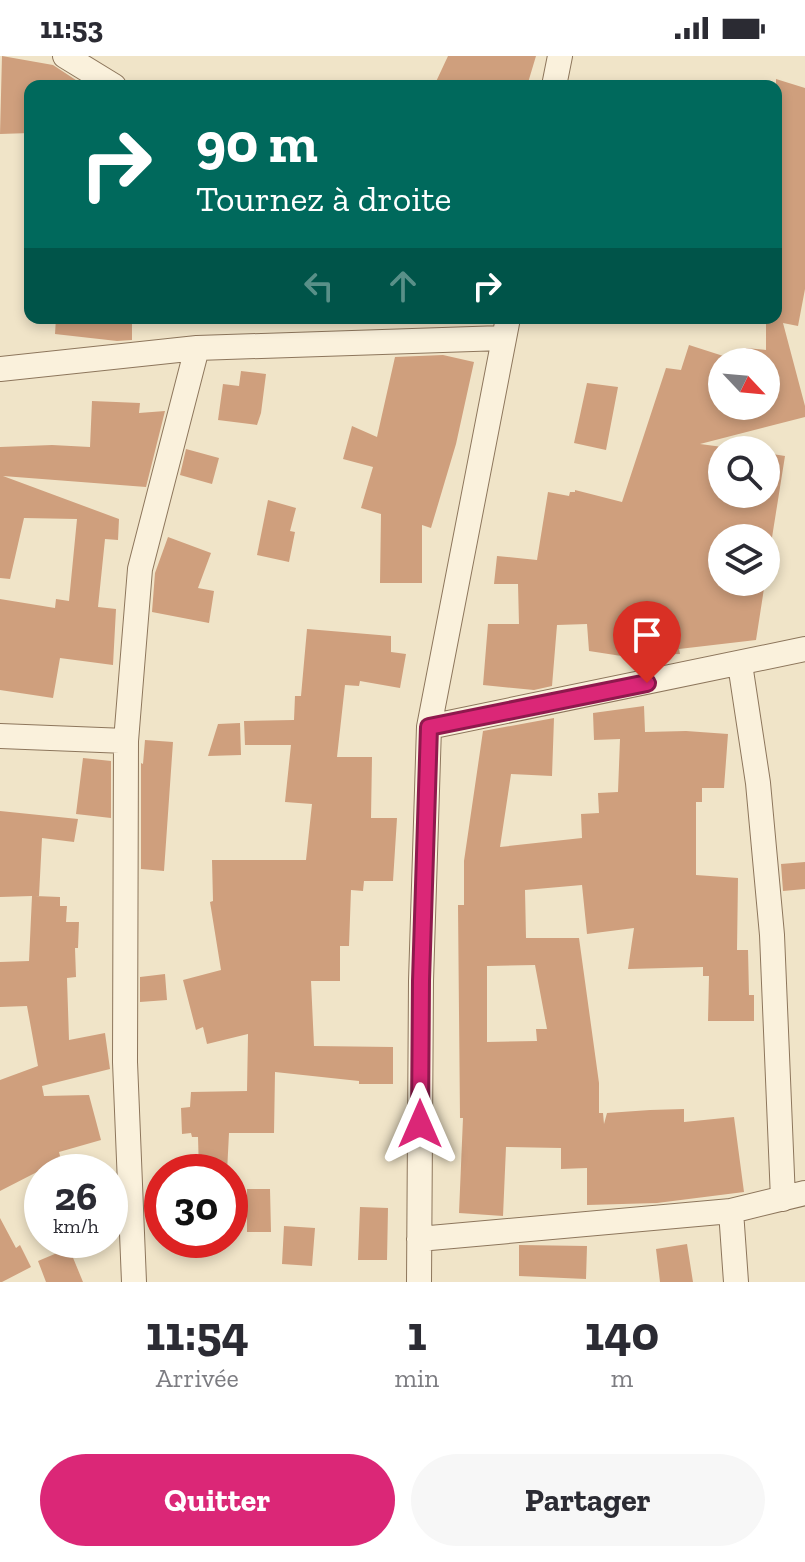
<!DOCTYPE html>
<html lang="fr">
<head>
<meta charset="utf-8">
<style>
  body { margin:0; font-family:"Zilla Slab",serif; background:#f7f7f7; color:#2b2b33; height:100vh; display:flex; flex-direction:column; font-size:30px; white-space:nowrap }
  * { box-sizing:border-box; margin:0 }
  p { font-size:26px; color:#7c7c81 }
  .icon { flex:none; width:44px; height:44px; fill:none; stroke:currentColor; stroke-width:2; stroke-linecap:round; stroke-linejoin:round }
  .map { position:relative; height:1226px; overflow:hidden }
  .drawer { display:flex; flex-direction:column; background:#fff; flex:1 }
  .drawer>* { flex:none }
  .hud { position:absolute; left:24px; top:24px; width:758px; height:244px; border-radius:16px; box-shadow:0 4px 12px #0003; background:#00695c; color:#fff; overflow:hidden }
  .needle { width:52px; rotate:116deg }
  .fabs { position:absolute; left:708px; top:292px; display:grid; gap:16px }
  .fabs a { display:grid; place-items:center; width:72px; height:72px; border-radius:50%; background:#fff; box-shadow:0 4px 12px #0003; font-size:40px }
  .speed { position:absolute; left:24px; top:1098px; display:flex; gap:16px; font-size:40px; font-weight:700; text-align:center }
  .speed>* { display:grid; place-content:center; width:104px; height:104px; border-radius:50%; background:#fff; box-shadow:0 4px 12px #0003; line-height:1 }
  .speed small { font-size:20px; font-weight:400 }
  .speed .limit { border:12px solid #d22; background:#fff; color:#111 }
  .pin { position:absolute; display:grid; place-items:center; width:68px; height:68px; color:#fff; margin:-82px -34px; border-radius:50% 50% 50% 0; rotate:-45deg; box-shadow:0 0 8px #0007 }
  .pin .icon { rotate:45deg }
  .me { position:absolute; width:88px; margin:-44px; rotate:0deg; stroke-linejoin:round; filter:drop-shadow(0 0 6px #0008) }
  .turn { display:flex; align-items:center; gap:28px; height:168px; padding:0 40px; font-size:36px }
  .turn .icon { width:104px; height:104px; stroke-width:2.5 }
  .turn b { display:block; font-size:56px; line-height:68px }
  .lanes { display:flex; align-items:center; height:76px; padding:0 40px; background:#0003; justify-content:center; gap:40px; direction:ltr }
  .lanes .off { opacity:.35 }
  .eta { display:flex; justify-content:space-evenly; align-items:center; height:136px; text-align:center }
  .eta b { font-size:48px; font-weight:700; line-height:56px }
  .button { display:flex; gap:16px; margin-top:auto; padding:16px 40px }
  .button a { flex:1; height:92px; border-radius:48px; background:#db2777; color:#fff; font-size:32px; font-weight:700; line-height:92px; text-align:center }
  .button a+a { background:#f7f7f7; color:#2b2b33 }
  .status { display:flex; justify-content:space-between; align-items:center; height:56px; padding:0 40px; background:#fff; direction:ltr }
  .status svg { height:22px; fill:currentColor }
  .map>svg:first-child { display:block }
  .building { fill:#cf9f7d; fill-rule:evenodd }
  .lines { fill:none; stroke-linecap:round; stroke-linejoin:round }
  .minor-casing { stroke:#8d765c; stroke-width:26 }
  .minor { stroke:#faf1dc; stroke-width:24 }
  .route-casing { stroke:#8e194d; stroke-width:20 }
  .route { stroke:#db2777; stroke-width:14 }
</style>
</head>
<body>
<div class="status"><b>11:53</b><svg viewBox="0 0 49 12"><path d="M0 12V9h3v3zM5 12V6h3v6zM10 12V3h3v9zM15 12V0h3v12zM26 1h20v11H26zM47 4h2v5h-2z"/></svg></div>
<div class="map">
<svg width="805" height="1226" viewBox="0 0 805 1226">
  <rect width="100%" height="100%" fill="#f0e4c8"/>
  <path class="building" d="M 2,0 L 53,9 L 85,30 L 30,30 L 30,77 L 0,78 Z
    M 448,0 L 536,0 L 527,30 L 434,30 Z
    M 776,23 L 805,32 L 805,233 L 798,270 L 783,267 L 805,350 L 805,361 L 700,388 L 745,394 L 722,394 L 722,438 L 766,438 L 766,397 L 785,400 L 766,519 L 766,482 L 722,482 L 722,526 L 765,526 L 756,584 L 679,593 L 680,598 L 651,599 L 650,608 L 628,605 L 628,601 L 589,595 L 587,568 L 557,569 L 552,630 L 534,634 L 483,629 L 488,568 L 519,568 L 518,528 L 494,528 L 497,500 L 537,504 L 548,436 L 569,440 L 570,436 L 575,436 L 575,434 L 622,446 L 666,312 L 681,314 L 689,289 L 742,306 L 722,306 L 722,350 L 766,350 L 766,306 L 745,306 L 746,292 L 766,294 L 766,262 L 776,262 Z
    M 56,262 L 132,262 L 132,284 L 117,285 L 55,278 Z
    M 443,299 L 474,306 L 456,388 L 431,472 L 422,469 L 422,527 L 380,527 L 381,458 L 361,452 L 373,411 L 343,403 L 352,370 L 377,381 L 395,301 Z
    M 241,315 L 266,318 L 261,357 L 257,369 L 218,364 L 223,328 L 239,330 Z
    M 587,327 L 618,331 L 606,394 L 574,387 Z
    M 92,345 L 140,347 L 139,357 L 165,355 L 146,431 L 3,420 L 119,463 L 118,484 L 105,483 L 98,551 L 116,553 L 113,609 L 60,602 L 53,642 L 0,634 L 0,543 L 55,552 L 56,543 L 69,545 L 77,463 L 24,462 L 10,523 L 0,522 L 0,391 L 52,389 L 90,391 Z
    M 186,393 L 219,402 L 212,428 L 180,419 Z
    M 268,444 L 296,452 L 290,475 L 295,476 L 289,506 L 257,499 Z
    M 168,481 L 211,497 L 198,532 L 214,535 L 209,567 L 152,556 L 155,517 Z
    M 307,573 L 391,580 L 391,596 L 406,598 L 400,632 L 360,625 L 359,630 L 345,629 L 337,701 L 372,701 L 371,762 L 397,762 L 393,825 L 364,825 L 363,835 L 351,834 L 349,890 L 340,890 L 340,925 L 311,925 L 314,990 L 393,991 L 393,1028 L 359,1028 L 359,1025 L 275,1016 L 274,1077 L 229,1077 L 227,1116 L 199,1116 L 198,1081 L 192,1081 L 191,1077 L 182,1078 L 181,1052 L 190,1051 L 191,1036 L 247,1035 L 248,978 L 207,988 L 203,971 L 196,974 L 183,924 L 221,914 L 210,846 L 213,845 L 212,804 L 306,804 L 312,748 L 285,746 L 291,689 L 245,689 L 244,665 L 294,664 L 295,640 L 301,640 Z
    M 644,650 L 645,676 L 686,675 L 728,678 L 724,732 L 702,732 L 702,746 L 696,746 L 696,819 L 738,822 L 737,894 L 748,894 L 749,939 L 754,939 L 754,965 L 708,965 L 709,920 L 703,920 L 703,911 L 628,913 L 634,872 L 587,878 L 582,829 L 525,834 L 526,882 L 579,882 L 599,1027 L 599,1057 L 603,1057 L 604,1068 L 607,1057 L 650,1054 L 684,1053 L 684,1066 L 734,1061 L 744,1136 L 657,1147 L 587,1149 L 587,1112 L 561,1113 L 561,1092 L 506,1091 L 503,1160 L 459,1157 L 463,1062 L 460,1062 L 458,849 L 464,849 L 464,805 L 483,675 L 554,662 L 552,720 L 511,718 L 500,791 L 582,782 L 581,758 L 599,757 L 598,737 L 618,736 L 620,683 L 594,684 L 593,657 ZM 535,909 L 547,973 L 536,973 L 537,985 L 487,986 L 487,910 Z
    M 240,667 L 241,699 L 208,700 L 218,668 Z
    M 145,684 L 173,686 L 164,815 L 141,813 L 141,707 L 143,708 Z
    M 83,702 L 111,705 L 111,762 L 76,758 Z
    M 0,755 L 78,763 L 74,786 L 42,782 L 39,840 L 35,840 L 60,841 L 60,850 L 67,850 L 66,866 L 79,866 L 78,892 L 75,892 L 76,921 L 67,922 L 69,984 L 105,977 L 110,1013 L 42,1030 L 44,1040 L 89,1039 L 101,1084 L 59,1096 L 64,1116 L 37,1116 L 0,1135 L 0,1024 L 38,1010 L 27,950 L 0,951 L 0,906 L 29,905 L 32,840 L 0,841 Z
    M 805,806 L 805,833 L 783,835 L 781,808 Z
    M 165,918 L 167,944 L 140,946 L 140,921 Z
    M 247,1133 L 270,1133 L 271,1176 L 247,1176 Z
    M 360,1151 L 388,1152 L 387,1204 L 358,1204 Z
    M 0,1162 L 16,1192 L 20,1189 L 31,1211 L 2,1226 L 0,1226 Z
    M 284,1170 L 315,1172 L 312,1210 L 282,1208 Z
    M 687,1188 L 693,1226 L 660,1226 L 656,1193 Z
    M 519,1189 L 587,1190 L 586,1223 L 519,1220 Z
    M 69,1192 L 83,1226 L 46,1226 L 38,1205 Z"/>
  <g class="lines">
    <g class="minor-casing">
      <path id="minor" d="M 65,0 L 114,30
        M 554,30 L 560,0
        M 0,313 L 197,292 L 503,282
        M 740,608 L 758,727 L 772,879 L 783,1143
        M 429,671 L 805,593
        M 0,680 L 126,685
        M 731,1155 L 736,1226
        M 419,1183 L 731,1155 L 805,1137
        M 134,1226 L 125,1006 L 126,685 L 140,513 L 197,292
        M 419,1226 L 421,925 L 429,671 L 508,262"/>
    </g>
    <use href="#minor" class="minor"/>
  </g>
  <g class="lines">
    <g class="route-casing">
      <path id="route" d="M 420,1068 L 421,925 L 429,671 L 647,627"/>
    </g>
    <use href="#route" class="route"/>
  </g>
</svg>
<div class="fabs">
<a><svg class="needle" viewBox="-14 -14 28 28"><path d="M0-13l5 13h-10z" fill="#e53935"/><path d="M0 13l5-13h-10z" fill="#7c7c81"/></svg></a>
<a><svg class="icon" aria-label="search" viewBox="0 0 24 24"><circle cx="10" cy="10" r="6"/><path d="M15 15l6 6"/></svg></a>
<a><svg class="icon" aria-label="layers" viewBox="0 0 24 24"><path d="M12 4l9 5-9 5-9-5zM3 14l9 5 9-5"/></svg></a>
</div>
<div class="speed"><div>26<small>km/h</small></div><div class="limit">30</div></div>
<div class="pin" style="left:647px;top:627px;background:#d93025"><svg class="icon" aria-label="arrive" viewBox="0 0 24 24"><path d="M6 21V4h12l-3 4 3 4H6"/></svg></div>
<svg class="me" style="left:420px;top:1068px" viewBox="-20 -20 40 40"><path d="M0-17L14 15 0 8-14 15z" fill="#db2777" stroke="#fff" stroke-width="4"/></svg>
<div class="hud">
<div class="turn"><svg class="icon" aria-label="right" viewBox="0 0 24 24"><path d="M7 20v-9h11M14 6l5 5-5 5"/></svg><div><b>90 m</b>Tournez à droite</div></div>
<div class="lanes"><svg class="icon off" aria-label="left" viewBox="0 0 24 24"><path d="M17 20v-9H6M10 6l-5 5 5 5"/></svg><svg class="icon off" aria-label="ahead" viewBox="0 0 24 24"><path d="M12 20V5M6 11l6-6 6 6"/></svg><svg class="icon" aria-label="right" viewBox="0 0 24 24"><path d="M7 20v-9h11M14 6l5 5-5 5"/></svg></div>
</div>
</div>
<section class="drawer">
<div class="eta">
<div><b>11:54</b><p>Arrivée</p></div>
<div><b>1</b><p>min</p></div>
<div><b>140</b><p>m</p></div>
</div>
<div class="button"><a>Quitter</a><a>Partager</a></div>
</section>
</body>
</html>
